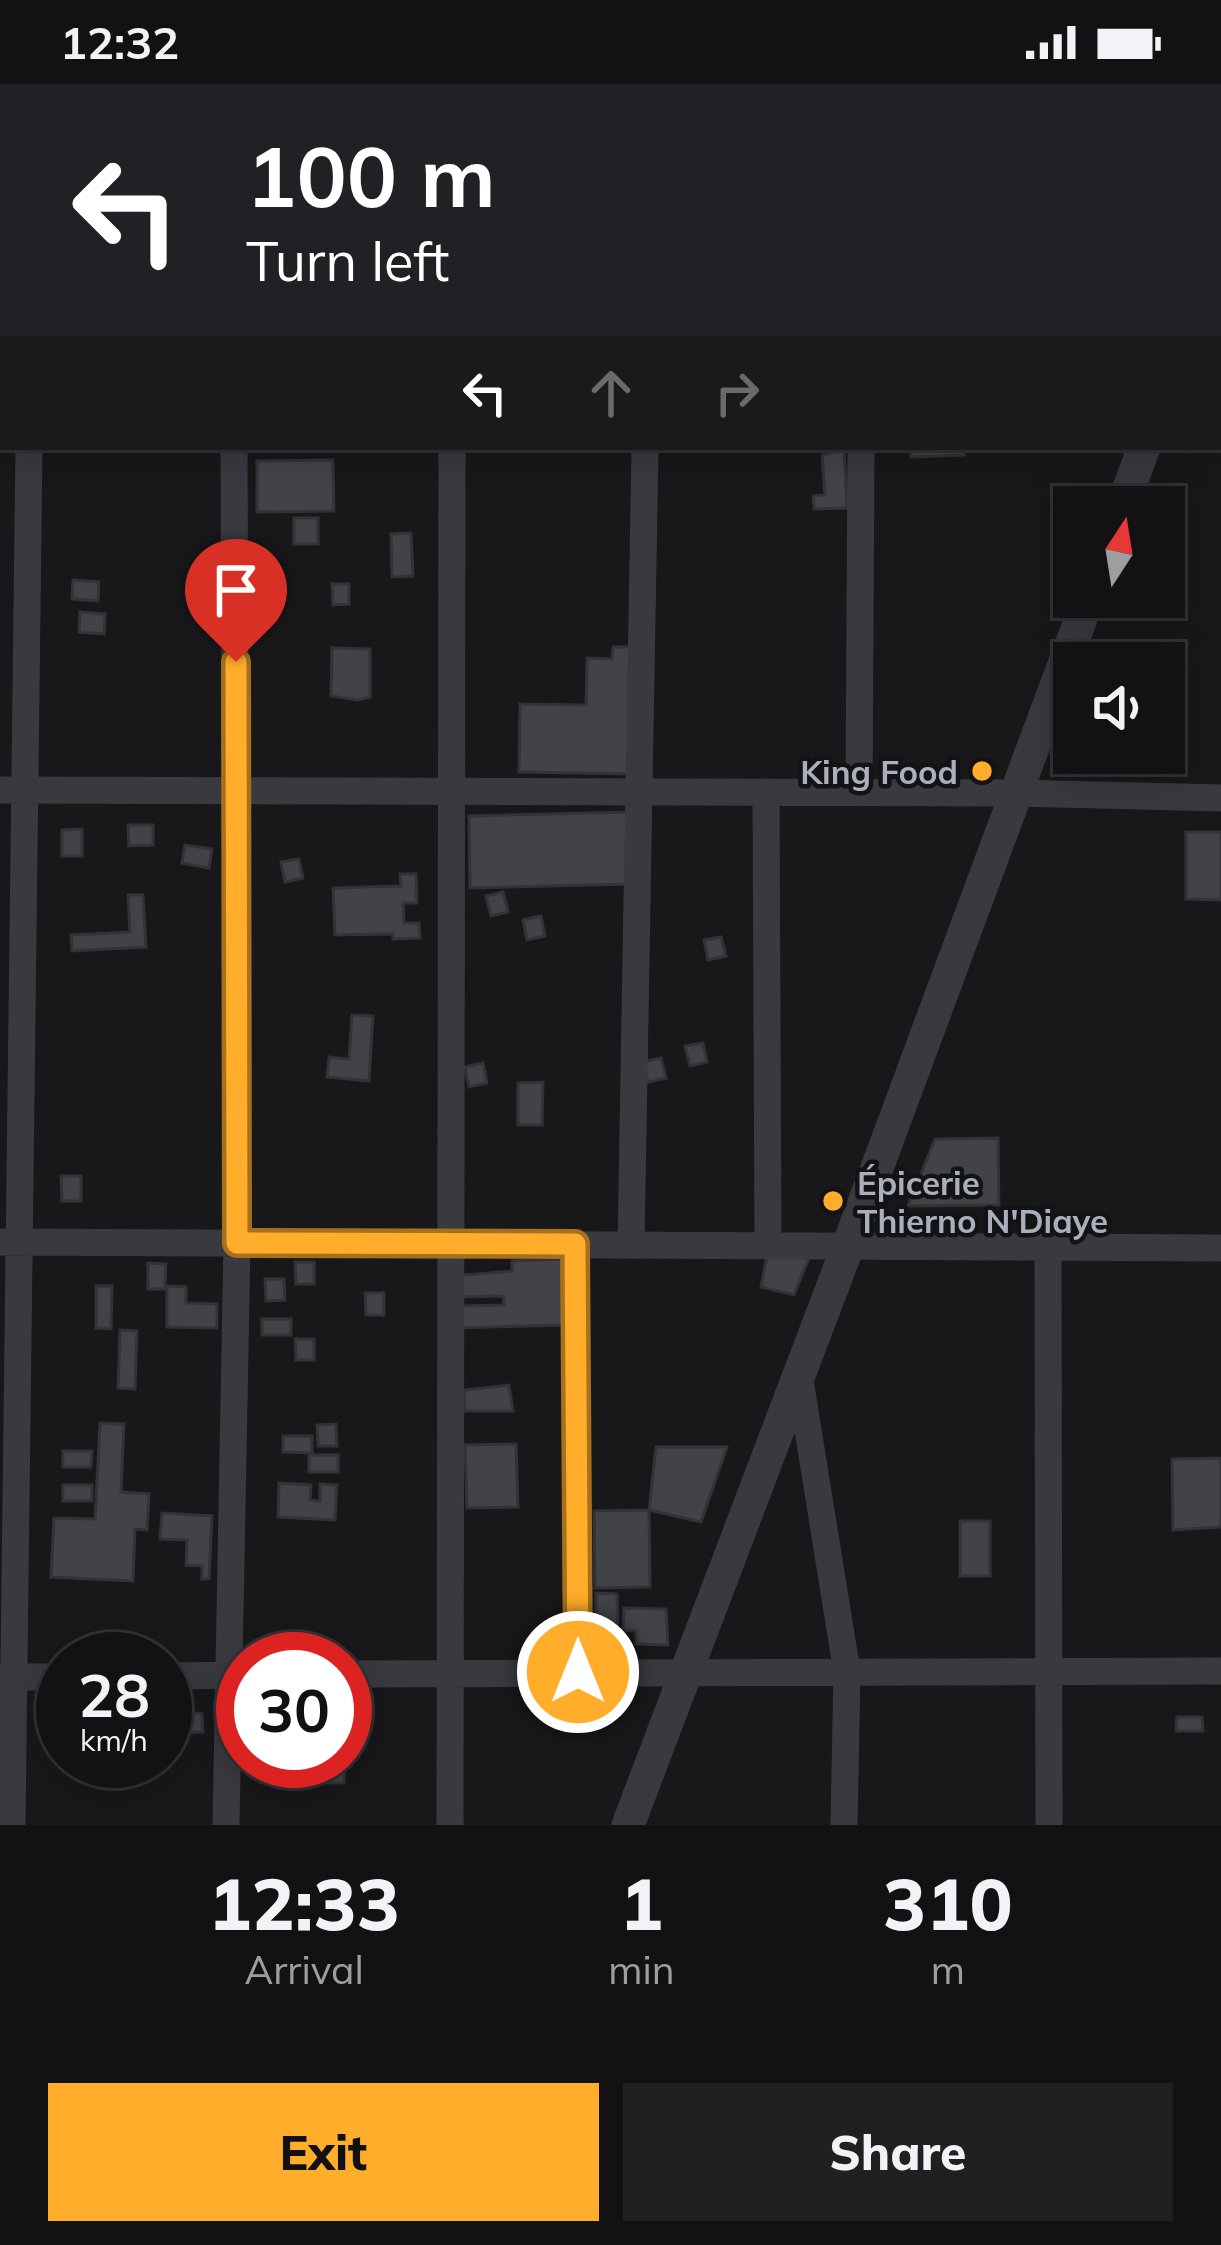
<!DOCTYPE html>
<html lang="en">
<head>
<meta charset="utf-8">
<style>
  body { margin:0; font-family:Mulish,sans-serif; background:#1f2022; color:#f1f3f6; height:100vh; display:flex; flex-direction:column; font-size:45px; white-space:nowrap }
  * { box-sizing:border-box; margin:0 }
  p { font-size:39px; color:#9c9ea0 }
  .icon { flex:none; width:66px; height:66px; fill:none; stroke:currentColor; stroke-width:2; stroke-linecap:round; stroke-linejoin:round }
  .map { position:relative; height:1741px; overflow:hidden }
  .sheet { display:flex; flex-direction:column; background:#121214; flex:1 }
  .sheet>* { flex:none }
  .hud { position:absolute; left:0px; top:0px; width:1221px; height:366px; box-shadow:0 6px 30px #0003,0 0 0 3px #313234; background:#202124; color:#fff; overflow:hidden }
  .needle { width:78px; rotate:12deg }
  .fabs { position:absolute; left:1053px; top:402px; display:grid; gap:24px }
  .fabs a { display:grid; place-items:center; width:132px; height:132px; border-radius:0px; background:#121214; box-shadow:0 6px 30px #0003,0 0 0 3px #313234; font-size:60px }
  .speed { position:absolute; left:36px; top:1548px; display:flex; gap:24px; font-size:60px; font-weight:700; text-align:center }
  .speed>* { display:grid; place-content:center; width:156px; height:156px; border-radius:50%; background:#121214; box-shadow:0 6px 30px #0003,0 0 0 3px #313234; line-height:1 }
  .speed small { font-size:30px; font-weight:400 }
  .speed .limit { border:18px solid #d22; background:#fff; color:#111 }
  .pin { position:absolute; display:grid; place-items:center; width:102px; height:102px; color:#fff; margin:-123px -51px; border-radius:50% 50% 50% 0; rotate:-45deg; box-shadow:0 0 12px #0007 }
  .pin .icon { rotate:45deg }
  .me { position:absolute; width:132px; margin:-66px; rotate:0deg; stroke-linejoin:round; filter:drop-shadow(0 0 9px #0008) }
  .turn { display:flex; align-items:center; gap:42px; height:252px; padding:0 48px; font-size:54px }
  .turn .icon { width:156px; height:156px; stroke-width:2.5 }
  .turn b { display:block; font-size:84px; line-height:102px }
  .lanes { display:flex; align-items:center; height:114px; padding:0 48px; background:#0003; justify-content:center; gap:60px; direction:ltr }
  .lanes .off { opacity:.35 }
  .eta { display:flex; justify-content:space-evenly; align-items:center; height:204px; text-align:center }
  .eta b { font-size:72px; font-weight:800; line-height:84px }
  .button { display:flex; gap:24px; margin-top:auto; padding:24px 48px }
  .button a { flex:1; height:138px; border-radius:0px; background:#ffad2b; color:#111; font-size:48px; font-weight:800; line-height:138px; text-align:center }
  .button a+a { background:#1f2022; color:#f1f3f6 }
  .status { display:flex; justify-content:space-between; align-items:center; height:84px; padding:0 60px; background:#121214; direction:ltr }
  .status svg { height:33px; fill:currentColor }
  .map>svg:first-child { display:block }
  .building { fill:#424347; stroke:#323237; stroke-width:3 }
  .lines { fill:none; stroke-linecap:round; stroke-linejoin:round }
  .minor { stroke:#393a40; stroke-width:27 }
  .tertiary { stroke:#393a40; stroke-width:33 }
  .route-casing { stroke:#a6701c; stroke-width:30 }
  .route { stroke:#ffad2b; stroke-width:21 }
  .poi-dot { fill:#ffad2b; stroke:#131315; stroke-width:4.5 }
  .labels { text-anchor:middle; dominant-baseline:central; stroke-width:9; stroke-linejoin:round; paint-order:stroke }
  .poi-label { font-size:33px; font-weight:bold; fill:#a9b0bb; stroke:#131315; text-anchor:end }
</style>
</head>
<body>
<div class="status"><b>12:32</b><svg viewBox="0 0 49 12"><path d="M0 12V9h3v3zM5 12V6h3v6zM10 12V3h3v9zM15 12V0h3v12zM26 1h20v11H26zM47 4h2v5h-2z"/></svg></div>
<div class="map">
<svg width="1221" height="1741" viewBox="0 0 1221 1741">
  <rect width="100%" height="100%" fill="#18181a"/>
  <path class="building" d="M 910,363 L 964,363 L 964,371 L 911,373 Z
    M 844,365 L 847,424 L 814,425 L 813,412 L 825,411 L 822,371 Z
    M 333,376 L 334,427 L 257,428 L 257,377 Z
    M 294,434 L 318,434 L 318,460 L 294,460 Z
    M 411,449 L 413,492 L 392,493 L 391,450 Z
    M 73,496 L 99,498 L 98,517 L 72,515 Z
    M 332,500 L 349,500 L 349,520 L 333,521 Z
    M 80,528 L 105,530 L 104,550 L 79,548 Z
    M 613,563 L 632,563 L 630,690 L 519,688 L 520,620 L 586,621 L 587,574 L 612,575 Z
    M 332,564 L 370,565 L 370,613 L 358,616 L 331,612 Z
    M 630,728 L 632,800 L 470,804 L 469,732 Z
    M 128,741 L 153,741 L 153,761 L 129,762 Z
    M 82,745 L 82,772 L 62,772 L 62,746 Z
    M 1186,748 L 1221,748 L 1221,816 L 1186,815 Z
    M 185,761 L 212,765 L 209,784 L 182,779 Z
    M 299,775 L 303,794 L 285,798 L 281,778 Z
    M 400,790 L 416,790 L 417,819 L 403,819 L 404,839 L 419,839 L 420,854 L 393,855 L 393,850 L 335,851 L 333,804 L 401,802 Z
    M 503,808 L 508,828 L 491,832 L 486,812 Z
    M 128,811 L 143,811 L 146,863 L 72,867 L 71,851 L 130,848 Z
    M 541,832 L 545,852 L 527,856 L 523,836 Z
    M 721,853 L 726,872 L 708,876 L 704,856 Z
    M 352,931 L 373,932 L 369,997 L 327,993 L 329,973 L 349,975 Z
    M 703,959 L 707,978 L 690,982 L 685,962 Z
    M 661,974 L 666,994 L 648,998 L 643,978 Z
    M 483,979 L 487,999 L 469,1003 L 465,983 Z
    M 543,998 L 542,1041 L 518,1041 L 518,999 Z
    M 998,1054 L 999,1121 L 908,1122 L 935,1055 Z
    M 61,1092 L 81,1092 L 81,1117 L 62,1117 Z
    M 768,1166 L 809,1174 L 794,1211 L 761,1203 Z
    M 563,1175 L 565,1241 L 457,1244 L 456,1222 L 504,1221 L 503,1212 L 455,1213 L 452,1192 L 512,1187 L 512,1177 Z
    M 295,1178 L 314,1178 L 314,1200 L 296,1200 Z
    M 148,1179 L 166,1180 L 165,1205 L 148,1205 Z
    M 265,1195 L 284,1195 L 285,1216 L 266,1217 Z
    M 96,1202 L 112,1202 L 111,1245 L 96,1244 Z
    M 167,1202 L 186,1203 L 186,1219 L 217,1220 L 217,1244 L 167,1243 Z
    M 365,1209 L 384,1209 L 384,1231 L 366,1231 Z
    M 262,1235 L 291,1235 L 291,1251 L 262,1251 Z
    M 120,1246 L 137,1247 L 135,1305 L 118,1304 Z
    M 295,1255 L 314,1255 L 314,1276 L 296,1276 Z
    M 509,1301 L 513,1327 L 465,1327 L 464,1306 Z
    M 100,1339 L 124,1340 L 121,1408 L 149,1410 L 147,1446 L 135,1445 L 133,1497 L 51,1493 L 54,1434 L 95,1435 Z
    M 336,1340 L 337,1362 L 318,1362 L 317,1341 Z
    M 283,1352 L 312,1352 L 312,1369 L 283,1368 Z
    M 516,1360 L 518,1423 L 467,1424 L 465,1361 Z
    M 656,1363 L 727,1363 L 701,1438 L 649,1426 Z
    M 63,1367 L 92,1367 L 91,1383 L 63,1383 Z
    M 309,1371 L 338,1371 L 338,1388 L 309,1388 Z
    M 1221,1374 L 1221,1443 L 1173,1446 L 1172,1375 Z
    M 279,1399 L 311,1401 L 310,1416 L 320,1417 L 320,1400 L 337,1401 L 335,1436 L 278,1433 Z
    M 63,1401 L 92,1401 L 92,1417 L 63,1417 Z
    M 649,1426 L 650,1503 L 595,1504 L 594,1427 Z
    M 162,1429 L 212,1432 L 209,1495 L 202,1495 L 202,1482 L 186,1481 L 187,1456 L 160,1455 Z
    M 960,1437 L 990,1437 L 990,1492 L 960,1492 Z
    M 596,1509 L 617,1510 L 618,1555 L 596,1556 Z
    M 624,1524 L 666,1525 L 668,1561 L 636,1560 L 636,1547 L 623,1546 Z
    M 202,1629 L 203,1648 L 183,1649 L 182,1630 Z
    M 1177,1633 L 1202,1633 L 1203,1647 L 1176,1647 Z
    M 101,1677 L 154,1677 L 154,1689 L 100,1686 Z
    M 290,1677 L 344,1677 L 344,1699 L 305,1699 L 289,1696 Z"/>
  <g class="lines">
    <path class="minor" d="M 33,3 L 33,0
      M 236,3 L 236,0
      M 452,3 L 452,0
      M 649,3 L 649,0
      M 863,3 L 863,0
      M 1056,3 L 1056,0
      M 1218,279 L 1221,279
      M 0,289 L 3,289
      M 0,706 L 1016,709 L 1221,714
      M 766,708 L 768,1161
      M 859,709 L 861,363
      M 1,1158 L 1221,1164
      M 575,1160 L 578,1589
      M 631,1160 L 645,363
      M 1048,1164 L 1049,1741
      M 799,1290 L 847,1588 L 844,1741
      M 345,1590 L 1221,1587
      M 165,1592 L 243,1591
      M 0,1593 L 63,1593
      M 12,1741 L 29,363
      M 226,1741 L 237,1159 L 234,363
      M 450,1741 L 452,363"/>
    <path class="tertiary" d="M 1218,150 L 1221,141
      M 1122,423 L 1144,363
      M 628,1741 L 848,1162 L 1089,513"/>
  </g>
  <g class="lines">
    <g class="route-casing">
      <path id="route" d="M 236,578 L 237,1159 L 575,1160 L 578,1588"/>
    </g>
    <use href="#route" class="route"/>
  </g>
  <g class="poi-dot">
    <circle cx="982" cy="687" r="12"/>
    <circle cx="833" cy="1117" r="12"/>
  </g>
  <g class="labels">
    <g class="poi-label">
      <text x="958" y="687">King Food</text>
      <text x="857" y="1098" text-anchor="start">Épicerie<tspan x="857" dy="38">Thierno N'Diaye</tspan></text>
    </g>
  </g>
</svg>
<div class="fabs">
<a><svg class="needle" viewBox="-14 -14 28 28"><path d="M0-13l5 13h-10z" fill="#e53935"/><path d="M0 13l5-13h-10z" fill="#9c9ea0"/></svg></a>
<a><svg class="icon" aria-label="sound" viewBox="0 0 24 24"><path d="M4 9h4l5-4v14l-5-4H4zM17 9q2 3 0 6"/></svg></a>
</div>
<div class="speed"><div>28<small>km/h</small></div><div class="limit">30</div></div>
<div class="pin" style="left:236px;top:578px;background:#d93025"><svg class="icon" aria-label="arrive" viewBox="0 0 24 24"><path d="M6 21V4h12l-3 4 3 4H6"/></svg></div>
<svg class="me" style="left:578px;top:1588px" viewBox="-20 -20 40 40"><circle r="17" fill="#ffad2b" stroke="#fff" stroke-width="3"/><path d="M0-11L8 9 0 5-8 9z" fill="#fff"/></svg>
<div class="hud">
<div class="turn"><svg class="icon" aria-label="left" viewBox="0 0 24 24"><path d="M17 20v-9H6M10 6l-5 5 5 5"/></svg><div><b>100 m</b>Turn left</div></div>
<div class="lanes"><svg class="icon" aria-label="left" viewBox="0 0 24 24"><path d="M17 20v-9H6M10 6l-5 5 5 5"/></svg><svg class="icon off" aria-label="ahead" viewBox="0 0 24 24"><path d="M12 20V5M6 11l6-6 6 6"/></svg><svg class="icon off" aria-label="right" viewBox="0 0 24 24"><path d="M7 20v-9h11M14 6l5 5-5 5"/></svg></div>
</div>
</div>
<section class="sheet">
<div class="eta">
<div><b>12:33</b><p>Arrival</p></div>
<div><b>1</b><p>min</p></div>
<div><b>310</b><p>m</p></div>
</div>
<div class="button"><a>Exit</a><a>Share</a></div>
</section>
</body>
</html>
